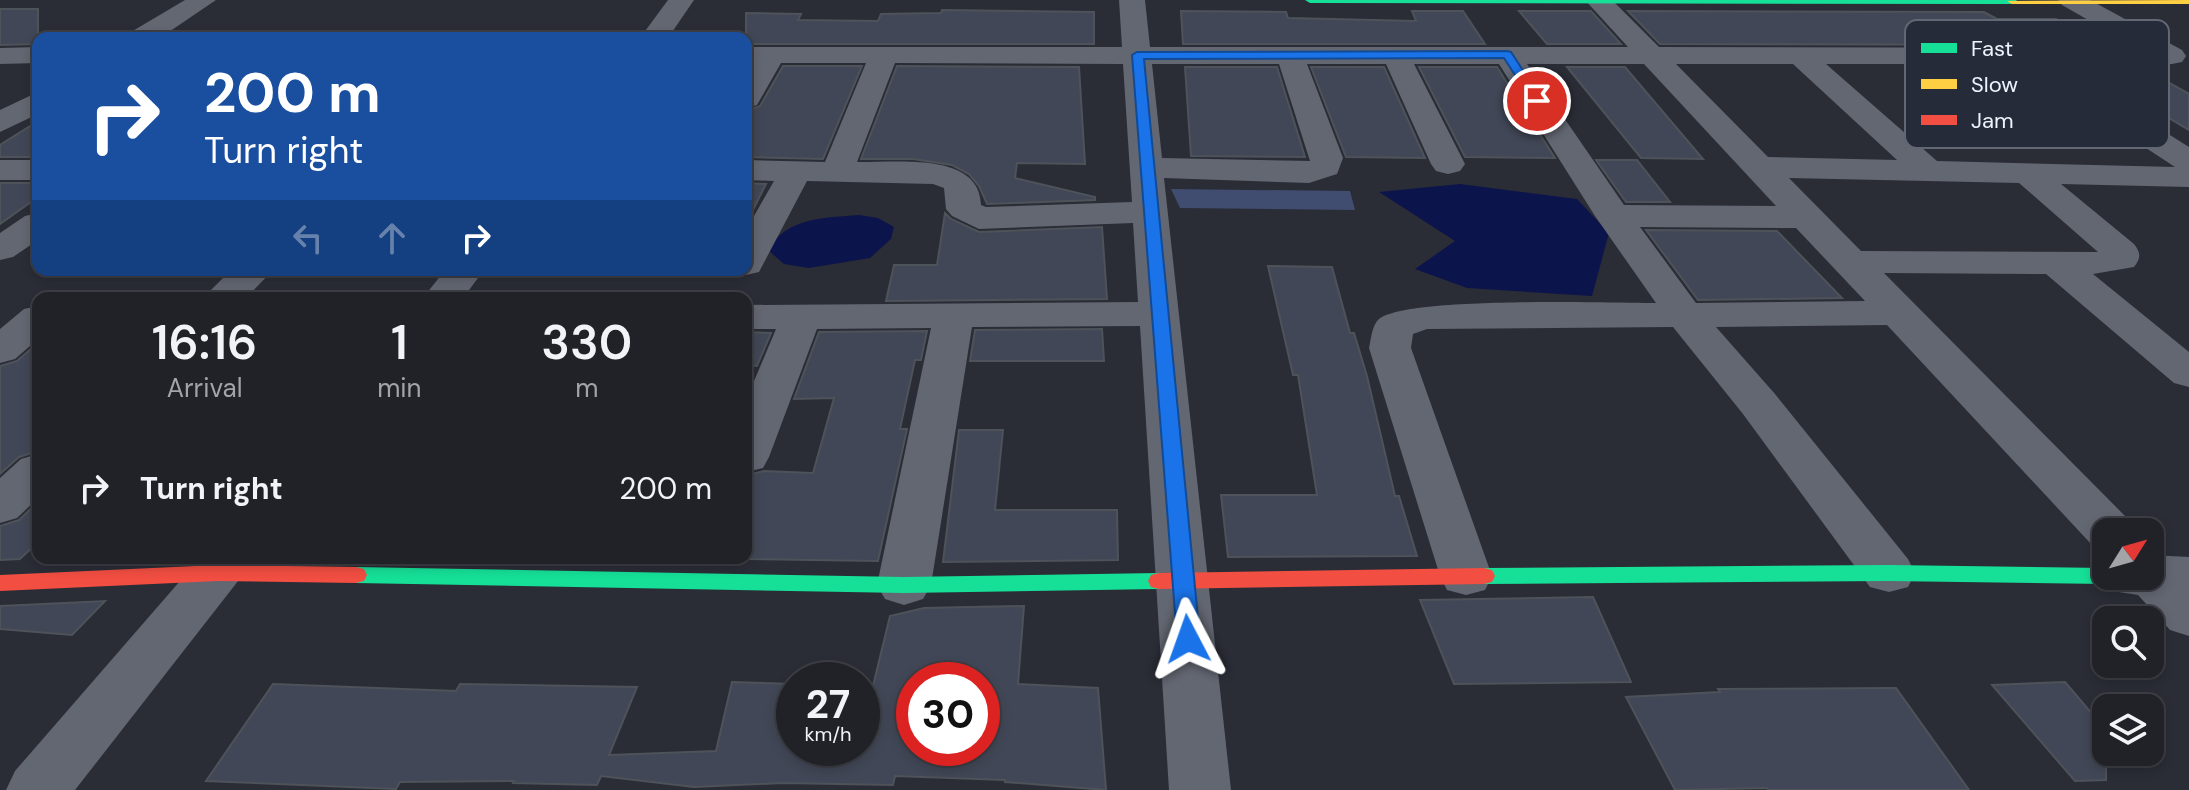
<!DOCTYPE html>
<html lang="en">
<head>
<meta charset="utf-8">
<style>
  body { margin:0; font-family:"DM Sans",sans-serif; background:#282a30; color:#f1f3f6; height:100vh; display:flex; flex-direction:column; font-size:30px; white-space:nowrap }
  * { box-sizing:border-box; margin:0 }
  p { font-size:26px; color:#a2a4a8 }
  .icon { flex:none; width:44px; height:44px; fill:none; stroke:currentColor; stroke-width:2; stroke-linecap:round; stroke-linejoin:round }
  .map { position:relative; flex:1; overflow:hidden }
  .details { position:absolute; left:32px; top:292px; width:720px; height:272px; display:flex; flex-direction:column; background:#202228; border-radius:16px; box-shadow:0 4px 12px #0003,0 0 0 2px #3d3f45 }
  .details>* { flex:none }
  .guide { position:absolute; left:32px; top:32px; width:720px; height:244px; border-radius:16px; box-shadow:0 4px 12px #0003,0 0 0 2px #3d3f45; background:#1a4fa0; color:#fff; overflow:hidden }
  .needle { width:52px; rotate:53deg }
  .buttons { position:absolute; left:2092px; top:518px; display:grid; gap:16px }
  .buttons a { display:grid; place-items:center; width:72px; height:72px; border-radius:16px; background:#202228; box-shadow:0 4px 12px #0003,0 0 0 2px #3d3f45; font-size:40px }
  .speed { position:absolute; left:776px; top:662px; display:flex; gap:16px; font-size:40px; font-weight:700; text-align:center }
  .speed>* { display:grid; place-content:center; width:104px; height:104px; border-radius:50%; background:#202228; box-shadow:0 4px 12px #0003,0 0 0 2px #3d3f45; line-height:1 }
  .speed small { font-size:20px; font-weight:400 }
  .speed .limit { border:12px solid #d22; background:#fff; color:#111 }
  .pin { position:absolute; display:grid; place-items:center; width:68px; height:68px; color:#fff; margin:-34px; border:4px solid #fff; border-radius:50%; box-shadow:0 2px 8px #0007 }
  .me { position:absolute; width:88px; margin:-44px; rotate:356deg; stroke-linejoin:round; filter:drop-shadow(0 0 6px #0008) }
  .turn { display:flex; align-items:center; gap:28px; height:168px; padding:0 40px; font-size:36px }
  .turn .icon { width:104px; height:104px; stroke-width:2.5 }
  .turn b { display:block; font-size:56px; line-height:68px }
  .lanes { display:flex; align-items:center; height:76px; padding:0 40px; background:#0003; justify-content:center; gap:40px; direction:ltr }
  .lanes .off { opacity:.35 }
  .eta { display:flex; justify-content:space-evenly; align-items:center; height:136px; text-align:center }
  .eta b { font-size:48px; font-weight:600; line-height:56px }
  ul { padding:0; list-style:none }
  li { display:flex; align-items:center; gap:24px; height:120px; padding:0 40px }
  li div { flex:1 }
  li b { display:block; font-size:30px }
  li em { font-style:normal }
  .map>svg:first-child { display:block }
  .green { fill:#404d70 }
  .water { fill:#0c144c }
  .building { fill:#424757; stroke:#4e5259; stroke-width:2; fill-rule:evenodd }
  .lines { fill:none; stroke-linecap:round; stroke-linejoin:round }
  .street { fill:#636772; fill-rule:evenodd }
  .fast { fill:#16e098; fill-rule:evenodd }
  .slow { fill:#ffcf43; fill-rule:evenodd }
  .jam { fill:#f24e42; fill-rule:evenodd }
  .route { fill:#1a73e8; stroke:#114b97; stroke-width:2 }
  .key { fill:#262b3a; stroke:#626774; stroke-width:2 }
  .key-label { font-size:22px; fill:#eff3fd }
</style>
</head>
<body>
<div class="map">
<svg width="2189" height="790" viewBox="0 0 2189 790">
  <rect width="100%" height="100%" fill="#2a2d36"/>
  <path class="green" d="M 1171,189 L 1350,191 L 1355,210 L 1180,208 Z"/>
  <path class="water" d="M 1460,184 L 1577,199 L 1609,233 L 1592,296 L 1467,288 L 1415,269 L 1455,241 L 1379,192 Z
    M 859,215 L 878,218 L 894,227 L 891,239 L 870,258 L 809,268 L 784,264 L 768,250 C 787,217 824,218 859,215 Z"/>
  <path class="building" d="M 0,9 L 38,9 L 38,44 L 0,45 Z
    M 942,10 L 1094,12 L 1094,44 L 746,44 L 746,13 L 801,14 L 798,20 L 878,21 L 881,14 L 941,13 Z
    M 1181,11 L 1286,12 L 1288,18 L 1416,21 L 1412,11 L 1463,11 L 1485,44 L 1183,44 Z
    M 1519,11 L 1591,11 L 1621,44 L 1547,44 Z
    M 1628,11 L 1984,12 L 1997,19 L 2056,19 L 2103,45 L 1660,44 Z
    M 783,66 L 862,66 L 823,159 L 746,157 L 746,111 L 760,106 Z
    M 897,66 L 1079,67 L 1085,164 L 1017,163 L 1015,178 L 1095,197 L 1095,200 L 987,204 L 979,186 L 969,174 L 952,165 L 913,159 L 861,159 Z
    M 1185,67 L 1277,67 L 1305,157 L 1191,156 Z
    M 1311,67 L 1384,67 L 1425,158 L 1346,157 Z
    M 1419,67 L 1497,67 L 1555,158 L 1465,157 Z
    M 1567,67 L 1625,67 L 1703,159 L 1641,158 Z
    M 2084,67 L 2141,67 L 2189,94 L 2189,130 Z
    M 38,121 L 38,157 L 0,157 L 0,145 Z
    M 1596,160 L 1637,160 L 1670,202 L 1626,202 Z
    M 0,183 L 38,183 L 38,197 L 0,224 Z
    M 746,183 L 766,184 L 746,224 Z
    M 945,213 L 951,219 L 979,232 L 1102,227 L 1107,299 L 886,301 L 894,265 L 937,265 Z
    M 1646,230 L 1777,231 L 1842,298 L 1698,300 Z
    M 1268,266 L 1332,267 L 1350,333 L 1354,333 L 1367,376 L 1395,496 L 1399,496 L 1417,556 L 1228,557 L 1221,495 L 1317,495 L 1298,375 L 1293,375 Z
    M 1102,329 L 1104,361 L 970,361 L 975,330 Z
    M 927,331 L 921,360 L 915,360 L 900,429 L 907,429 L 878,561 L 746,559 L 746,489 L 752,474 L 764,471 L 813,473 L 834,398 L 794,399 L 819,332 Z
    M 746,332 L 771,333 L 757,366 L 746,365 Z
    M 38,343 L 38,451 L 19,457 L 0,474 L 0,366 L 17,361 Z
    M 959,430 L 1003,430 L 995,510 L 1117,510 L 1118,560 L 943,562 Z
    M 38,502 L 38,542 L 20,559 L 0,560 L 0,526 L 19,520 Z
    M 1593,597 L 1631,682 L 1454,684 L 1420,600 Z
    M 105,601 L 72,635 L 0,629 L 0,606 Z
    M 1024,606 L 1018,684 L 1098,688 L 1106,790 L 1005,782 L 1005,780 L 895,776 L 893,785 L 783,783 L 694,787 L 601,776 L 597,785 L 513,783 L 514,781 L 400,782 L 396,789 L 206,781 L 273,684 L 456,691 L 460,684 L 637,687 L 609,755 L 716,751 L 732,682 L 794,684 L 794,748 L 862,748 L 862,690 L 872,690 L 890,616 L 924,608 ZM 914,680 L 982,680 L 982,748 L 914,748 Z
    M 2065,682 L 2106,730 L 2106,780 L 2075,781 L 1992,685 Z
    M 1896,688 L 1969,790 L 1769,790 L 1767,788 L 1675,790 L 1626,697 L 1720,692 L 1718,689 Z"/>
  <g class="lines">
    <path class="street" d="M 185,0 L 216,0 L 160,38 L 127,38 L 131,32 Z
      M 668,0 L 694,0 L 668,38 L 640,38 Z
      M 1119,0 L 1145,0 L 1150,47 L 1628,47 L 1585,0 L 1612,0 L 1659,47 L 2137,48 L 2062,5 L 2058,0 L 2090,0 L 2182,50 L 2186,56 L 2182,62 L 2172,64 L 2057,64 L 2189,147 L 2189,187 L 2061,184 L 2134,244 C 2141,253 2141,258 2134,267 L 2093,274 L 2189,352 L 2189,387 L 2174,383 L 2046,274 L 1884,273 L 2128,519 L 2135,532 L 2106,532 L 2106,549 L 2092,545 L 1887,325 L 1716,327 L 1775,394 L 1908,559 L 1915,573 L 1908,587 L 1889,592 L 1870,587 L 1743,414 L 1673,327 L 1427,329 L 1413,334 L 1411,348 L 1492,576 L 1485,590 L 1466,595 L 1447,590 L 1440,576 L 1369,348 C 1371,339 1372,325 1379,319 C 1407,296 1609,303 1656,303 L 1595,216 L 1499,64 L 1414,64 L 1465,164 L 1460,171 L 1448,174 L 1436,171 L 1431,164 L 1386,64 L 1307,64 L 1343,158 L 1337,174 L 1309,183 L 1164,178 L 1231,790 L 1169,790 L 1140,326 L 972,327 L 931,585 L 923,599 L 904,605 L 885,599 L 877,585 L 931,328 L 817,329 L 769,457 L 763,468 L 746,472 L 746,400 L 776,329 L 746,329 L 746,305 L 1138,302 L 1133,223 L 979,229 L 952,216 L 946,209 L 944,188 L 933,184 L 807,181 L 759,272 L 746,275 L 731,270 L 746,270 L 746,230 L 774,181 L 746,180 L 746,160 L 825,162 L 866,63 L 781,63 L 757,105 L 746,108 L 746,75 L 753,63 L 746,63 L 746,47 L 1122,47 ZM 895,63 L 1123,64 L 1132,202 L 986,207 L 981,205 C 980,151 895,163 857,162 ZM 1152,64 L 1279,64 L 1310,161 L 1162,158 ZM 1527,64 L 1644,64 L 1776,206 L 1624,205 ZM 1676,64 L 1793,64 L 1897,160 L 1768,157 ZM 1826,64 L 2018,64 L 2175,167 L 1937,161 ZM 1789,178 L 2019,183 L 2098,252 L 1861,251 ZM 1640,227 L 1796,228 L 1865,301 L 1696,303 Z
      M 38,47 L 38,63 L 0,64 L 0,48 Z
      M 38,92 L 38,114 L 0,132 L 0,110 Z
      M 0,160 L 38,160 L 38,180 L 0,180 Z
      M 38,213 L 38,240 L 13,257 L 0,260 L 0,233 L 25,216 Z
      M 231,270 L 273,270 L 246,298 L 203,298 Z
      M 445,270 L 484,270 L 463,298 L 423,298 Z
      M 38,306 L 38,339 L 15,359 L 0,363 L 0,329 L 24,309 Z
      M 38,454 L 38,498 L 17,518 L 0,523 L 0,478 L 21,459 Z
      M 2150,555 L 2189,557 L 2189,636 L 2170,630 L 2138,595 L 2106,590 L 2099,576 L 2106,563 L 2106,576 L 2150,576 Z
      M 200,558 L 256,558 L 75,790 L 6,790 L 15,771 Z"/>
    <path class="fast" d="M 1305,0 L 2016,0 L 2017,1 L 2012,4 L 1310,3 Z
      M 1889,565 L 2106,568 L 2106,576 L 2117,576 L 2114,582 L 2106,584 L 1889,581 L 1484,584 L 1476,582 L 1473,576 L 1476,570 L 1484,568 Z
      M 356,567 L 904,577 L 1159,573 L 1167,575 L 1170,581 L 1167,587 L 1159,589 L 904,593 L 356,583 L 348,581 L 345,575 L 348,569 Z"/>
    <path class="slow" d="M 2189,0 L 2189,4 L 2012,4 L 2007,1 Z"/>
    <path class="jam" d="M 218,565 L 356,567 L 364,569 L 367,575 L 364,581 L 356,583 L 218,581 L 0,591 L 0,575 Z
      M 1484,568 L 1492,570 L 1495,576 L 1492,582 L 1484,584 L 1159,589 L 1151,587 L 1148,581 L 1151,575 L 1159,573 Z"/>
  </g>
  <path class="route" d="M 1507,51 L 1511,52 L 1543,101 L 1542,103 L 1533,103 L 1504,58 L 1144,59 L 1200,639 L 1197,645 L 1188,648 L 1180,645 L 1177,639 L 1132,55 L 1137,52 Z"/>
  <rect x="1905" y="20" width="264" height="128" rx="12" class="key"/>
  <rect x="1921" y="43" width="36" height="10" fill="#16e098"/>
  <rect x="1921" y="79" width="36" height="10" fill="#ffcf43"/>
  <rect x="1921" y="115" width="36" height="10" fill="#f24e42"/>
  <g class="key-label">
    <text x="1971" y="56">Fast</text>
    <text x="1971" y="92">Slow</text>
    <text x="1971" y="128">Jam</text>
  </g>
</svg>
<div class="buttons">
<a><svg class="needle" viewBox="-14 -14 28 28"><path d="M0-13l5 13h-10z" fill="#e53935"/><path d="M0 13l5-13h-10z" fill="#a2a4a8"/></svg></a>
<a><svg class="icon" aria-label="search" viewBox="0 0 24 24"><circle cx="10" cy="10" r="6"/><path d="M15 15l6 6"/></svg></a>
<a><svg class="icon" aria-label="layers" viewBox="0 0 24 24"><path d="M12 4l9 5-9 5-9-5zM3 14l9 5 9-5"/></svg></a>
</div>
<div class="speed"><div>27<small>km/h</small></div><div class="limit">30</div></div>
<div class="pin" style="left:1537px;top:101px;background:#d93025"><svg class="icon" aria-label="arrive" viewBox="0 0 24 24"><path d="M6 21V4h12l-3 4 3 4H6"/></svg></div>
<svg class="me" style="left:1188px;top:639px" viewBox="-20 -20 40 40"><path d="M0-17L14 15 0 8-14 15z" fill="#1a73e8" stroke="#fff" stroke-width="4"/></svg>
<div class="guide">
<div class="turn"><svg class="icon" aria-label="right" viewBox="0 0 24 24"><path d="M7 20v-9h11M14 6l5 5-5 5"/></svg><div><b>200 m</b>Turn right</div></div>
<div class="lanes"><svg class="icon off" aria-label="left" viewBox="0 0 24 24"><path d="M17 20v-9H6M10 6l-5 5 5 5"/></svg><svg class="icon off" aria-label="ahead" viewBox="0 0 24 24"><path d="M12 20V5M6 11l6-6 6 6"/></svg><svg class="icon" aria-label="right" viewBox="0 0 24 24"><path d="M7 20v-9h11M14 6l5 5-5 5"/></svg></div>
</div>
<section class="details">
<div class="eta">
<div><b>16:16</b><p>Arrival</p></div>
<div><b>1</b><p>min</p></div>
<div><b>330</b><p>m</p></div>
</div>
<ul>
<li><svg class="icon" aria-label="right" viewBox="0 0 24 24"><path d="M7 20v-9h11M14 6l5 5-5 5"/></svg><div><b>Turn right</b></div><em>200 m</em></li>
</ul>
</section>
</div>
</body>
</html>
